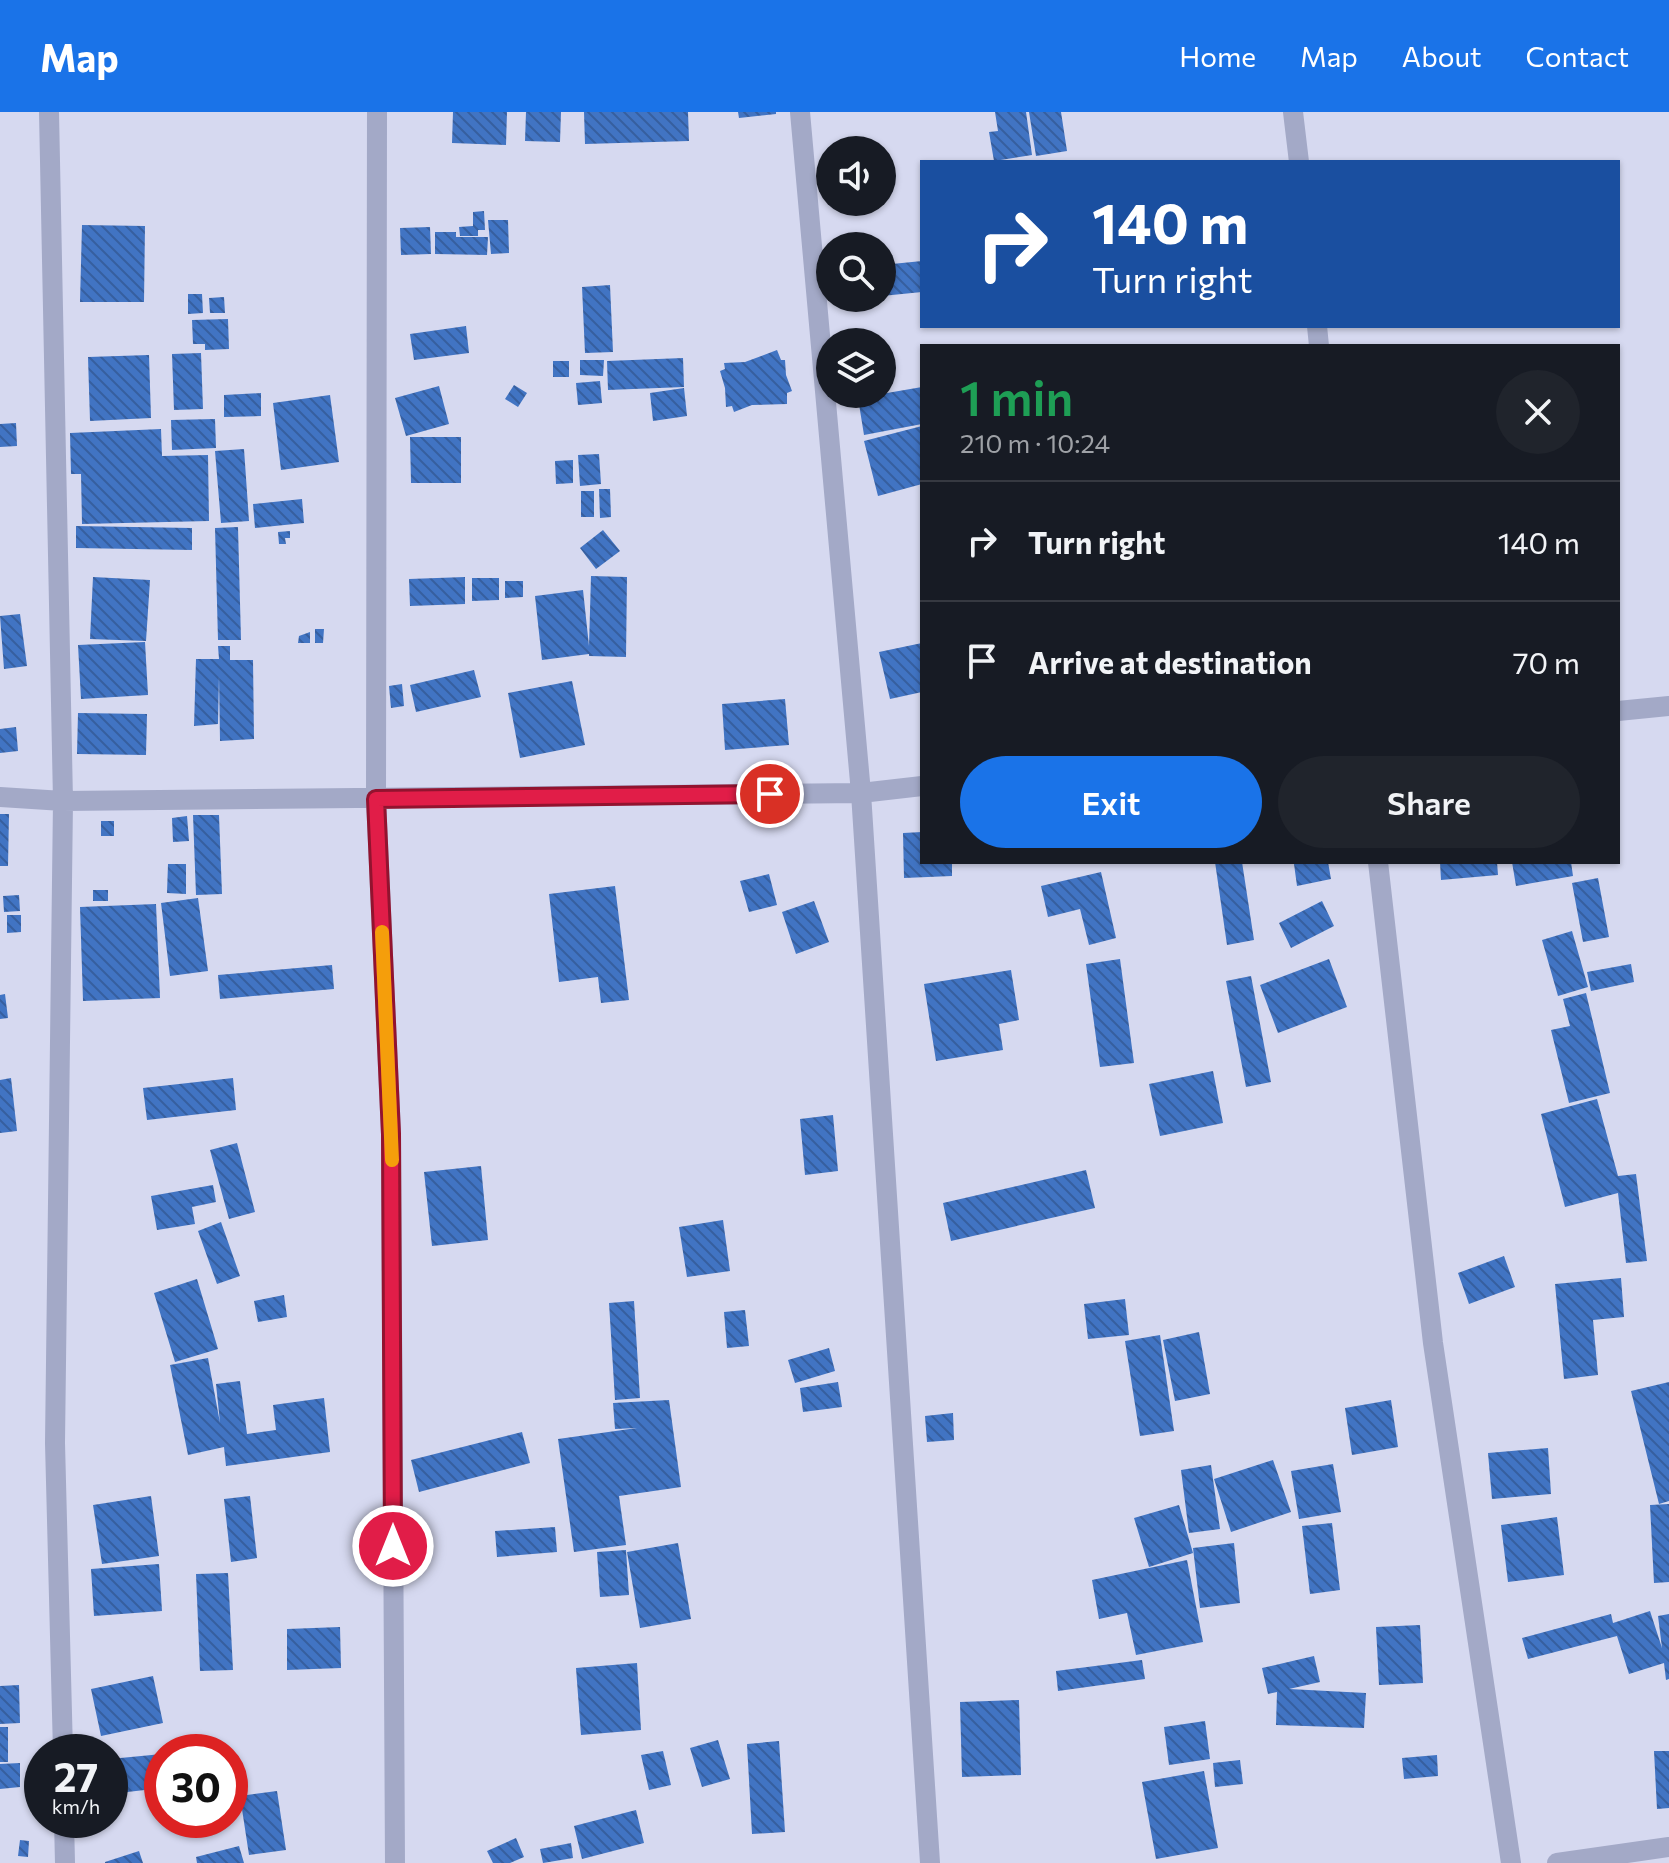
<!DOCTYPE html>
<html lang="en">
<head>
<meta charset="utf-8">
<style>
  body { margin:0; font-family:Commissioner,sans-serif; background:#20242c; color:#f1f3f6; height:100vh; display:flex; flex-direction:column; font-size:30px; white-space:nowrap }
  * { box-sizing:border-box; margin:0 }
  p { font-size:26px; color:#9ea1a6 }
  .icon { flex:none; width:44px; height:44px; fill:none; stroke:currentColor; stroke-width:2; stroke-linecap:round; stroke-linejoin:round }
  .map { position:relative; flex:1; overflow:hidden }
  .details { position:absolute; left:920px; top:232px; width:700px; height:520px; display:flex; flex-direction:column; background:#171b24; border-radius:0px; box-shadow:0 2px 6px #0004 }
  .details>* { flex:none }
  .top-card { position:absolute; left:920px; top:48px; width:700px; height:168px; border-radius:0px; box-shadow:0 2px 6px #0004; background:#1a4fa0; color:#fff; overflow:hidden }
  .controls { position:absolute; left:816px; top:24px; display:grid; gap:16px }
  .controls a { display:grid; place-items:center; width:80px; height:80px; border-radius:50%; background:#171b24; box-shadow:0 2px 6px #0004; font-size:40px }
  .speed { position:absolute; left:24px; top:1622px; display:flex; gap:16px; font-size:40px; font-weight:700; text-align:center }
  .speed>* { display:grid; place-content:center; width:104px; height:104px; border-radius:50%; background:#171b24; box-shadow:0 2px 6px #0004; line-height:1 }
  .speed small { font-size:20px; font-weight:400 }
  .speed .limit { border:12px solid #d22; background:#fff; color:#111 }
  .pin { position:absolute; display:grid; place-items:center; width:68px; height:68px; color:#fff; margin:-34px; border:4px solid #fff; border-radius:50%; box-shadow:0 2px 8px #0007 }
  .me { position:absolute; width:88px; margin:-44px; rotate:0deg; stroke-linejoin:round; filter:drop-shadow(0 0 6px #0008) }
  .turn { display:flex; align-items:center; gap:28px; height:168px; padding:0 40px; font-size:36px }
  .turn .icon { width:104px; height:104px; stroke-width:2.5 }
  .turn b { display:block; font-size:56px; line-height:68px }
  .round { display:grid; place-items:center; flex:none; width:84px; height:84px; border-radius:42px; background:#20242c }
  .headline { display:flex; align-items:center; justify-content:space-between; height:136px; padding:0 40px }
  h1 { font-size:48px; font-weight:600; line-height:60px; color:#1e9e55 }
  .primary-button { display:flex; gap:16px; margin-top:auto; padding:16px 40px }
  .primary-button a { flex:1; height:92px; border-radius:48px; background:#1a73e8; color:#fff; font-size:32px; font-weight:600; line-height:92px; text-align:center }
  .primary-button a+a { background:#20242c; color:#f1f3f6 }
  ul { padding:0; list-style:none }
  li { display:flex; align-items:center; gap:24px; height:120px; padding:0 40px; border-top:2px solid #363941 }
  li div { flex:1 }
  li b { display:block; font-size:30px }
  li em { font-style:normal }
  header { display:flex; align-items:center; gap:48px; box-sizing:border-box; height:112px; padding:0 40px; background:#1a73e8; color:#fff }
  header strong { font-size:38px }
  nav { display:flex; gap:44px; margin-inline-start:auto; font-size:28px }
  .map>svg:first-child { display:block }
  .building { fill:url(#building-back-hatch) }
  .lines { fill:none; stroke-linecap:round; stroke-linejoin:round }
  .minor { stroke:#a3a9c7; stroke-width:20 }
  .route-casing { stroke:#92132f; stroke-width:20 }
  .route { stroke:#e11d48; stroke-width:14 }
  .slow { stroke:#f59e0b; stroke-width:14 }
</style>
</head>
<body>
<header>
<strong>Map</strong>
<nav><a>Home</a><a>Map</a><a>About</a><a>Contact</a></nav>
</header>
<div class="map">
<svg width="1669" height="1751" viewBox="0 0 1669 1751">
  <defs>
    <pattern id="building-back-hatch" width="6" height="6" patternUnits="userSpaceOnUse" patternTransform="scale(2)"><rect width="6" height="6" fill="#4174c3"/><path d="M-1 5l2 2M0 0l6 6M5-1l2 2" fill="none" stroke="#365f9f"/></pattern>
  </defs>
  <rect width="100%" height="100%" fill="#d6d9f0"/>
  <path class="building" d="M 453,0 L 507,0 L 506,33 L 452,31 Z
    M 526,0 L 561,0 L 560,30 L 525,29 Z
    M 584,0 L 688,0 L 689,29 L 585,32 Z
    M 738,0 L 776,0 L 776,2 L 739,6 Z
    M 995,0 L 1026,0 L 1032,43 L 994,49 L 989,20 L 998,19 Z
    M 1029,0 L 1061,0 L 1067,39 L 1036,44 Z
    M 484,99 L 485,118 L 478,118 L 478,124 L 460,124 L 459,115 L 473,114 L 473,100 Z
    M 488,108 L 508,108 L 509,141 L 491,142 Z
    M 82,113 L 145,114 L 144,190 L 80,190 Z
    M 430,115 L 431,142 L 401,143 L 400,116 Z
    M 435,120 L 456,120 L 456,125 L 488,125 L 487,143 L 435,142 Z
    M 922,149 L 922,180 L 882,184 L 882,153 Z
    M 610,173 L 613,240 L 585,241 L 582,175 Z
    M 188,182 L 202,182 L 203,201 L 188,202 Z
    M 224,185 L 225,201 L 210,201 L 209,186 Z
    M 228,207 L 229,237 L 205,238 L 205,232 L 193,232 L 192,208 Z
    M 466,214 L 469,241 L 414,248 L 410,222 Z
    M 777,238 L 781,248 L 785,248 L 786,263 L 792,279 L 787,281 L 787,292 L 752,293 L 734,300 L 732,294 L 726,295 L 725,276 L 720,259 L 725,257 L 724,251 L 745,250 Z
    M 201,241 L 203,297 L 174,298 L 172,242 Z
    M 149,243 L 151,306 L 90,309 L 88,245 Z
    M 683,246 L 684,275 L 608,278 L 607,249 Z
    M 580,248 L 604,248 L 603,264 L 580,263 Z
    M 553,249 L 569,249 L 569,265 L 553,265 Z
    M 600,269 L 602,291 L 578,293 L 576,271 Z
    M 514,273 L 527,281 L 518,295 L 505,287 Z
    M 439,274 L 449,312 L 406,324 L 395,286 Z
    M 922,275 L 922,312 L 864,323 L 858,286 Z
    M 684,276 L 687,304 L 653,309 L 650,281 Z
    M 261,281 L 261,304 L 224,305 L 224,283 Z
    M 330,283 L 339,350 L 281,358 L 273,291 Z
    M 215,307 L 216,336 L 172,338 L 171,308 Z
    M 16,311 L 17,334 L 0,335 L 0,312 Z
    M 922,314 L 922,372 L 878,384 L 864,329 Z
    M 161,317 L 162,344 L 208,343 L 209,409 L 82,412 L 81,362 L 71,362 L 70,321 Z
    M 410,325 L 461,325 L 461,371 L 411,371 Z
    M 244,337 L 249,409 L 221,411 L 215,339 Z
    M 599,342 L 601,372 L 580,374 L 578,343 Z
    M 573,348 L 573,371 L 556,372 L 555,349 Z
    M 599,377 L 610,377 L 611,405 L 600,406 Z
    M 581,379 L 594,379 L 594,405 L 581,405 Z
    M 302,387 L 304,411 L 255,416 L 253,392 Z
    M 76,414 L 192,416 L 192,438 L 76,436 Z
    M 238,415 L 241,528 L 218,528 L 215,416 Z
    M 603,418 L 620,439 L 596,457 L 580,436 Z
    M 290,419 L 290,426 L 285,426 L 286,432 L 279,432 L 278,420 Z
    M 591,464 L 627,465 L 626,545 L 589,544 L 589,542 L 542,548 L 535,484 L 583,478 L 589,534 Z
    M 93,465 L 150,468 L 146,529 L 90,527 Z
    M 465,465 L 465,492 L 410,494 L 409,467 Z
    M 472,466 L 499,466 L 499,488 L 472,489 Z
    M 505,469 L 523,469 L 523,485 L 505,486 Z
    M 20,502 L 27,554 L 4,557 L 0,504 Z
    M 315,517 L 324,517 L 323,531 L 315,531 Z
    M 310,520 L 310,531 L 298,531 L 299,524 Z
    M 145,530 L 148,583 L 81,587 L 78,533 Z
    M 922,531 L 922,580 L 890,587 L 879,540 Z
    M 218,534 L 230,534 L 230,548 L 253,548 L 254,627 L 220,629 L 219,564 L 218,612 L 194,614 L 196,547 L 219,547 Z
    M 474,558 L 481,585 L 416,600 L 410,573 Z
    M 572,569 L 585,633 L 520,646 L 508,581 Z
    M 402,572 L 404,594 L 391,596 L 389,574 Z
    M 785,587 L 789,633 L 725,638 L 722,592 Z
    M 78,601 L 147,602 L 146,643 L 77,642 Z
    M 16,615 L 18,639 L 0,641 L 0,617 Z
    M 0,702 L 9,702 L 8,754 L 0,754 Z
    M 193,703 L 219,703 L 222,782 L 196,783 Z
    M 187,704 L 189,729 L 173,730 L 172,706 Z
    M 101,709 L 114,709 L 114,724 L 101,724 Z
    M 922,720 L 922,750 L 952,750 L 952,764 L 904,766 L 903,721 Z
    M 1215,750 L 1242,750 L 1254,828 L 1227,833 Z
    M 1305,750 L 1328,750 L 1331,767 L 1297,774 L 1294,752 Z
    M 1440,750 L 1497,750 L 1498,763 L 1441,768 Z
    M 1512,750 L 1571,750 L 1573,764 L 1516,774 Z
    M 168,752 L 186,752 L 186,782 L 167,781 Z
    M 1101,760 L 1116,826 L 1089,833 L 1080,797 L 1048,805 L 1041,774 Z
    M 769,762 L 777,793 L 749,800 L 740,769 Z
    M 1598,766 L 1609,825 L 1583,830 L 1572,771 Z
    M 615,774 L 629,888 L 601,891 L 598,865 L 559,870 L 549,782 Z
    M 93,778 L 108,778 L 108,789 L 93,789 Z
    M 19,783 L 20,799 L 4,800 L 3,784 Z
    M 198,786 L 208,859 L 170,864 L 161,791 Z
    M 814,789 L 829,830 L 796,842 L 782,800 Z
    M 1322,789 L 1334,814 L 1291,836 L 1279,811 Z
    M 156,792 L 160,886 L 83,889 L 80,795 Z
    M 7,803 L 21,803 L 21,820 L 7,821 Z
    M 1572,819 L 1588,875 L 1558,884 L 1542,828 Z
    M 1120,847 L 1134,951 L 1100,955 L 1086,852 Z
    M 1329,847 L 1347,895 L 1278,921 L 1260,873 Z
    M 1631,852 L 1634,870 L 1591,879 L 1587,860 Z
    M 332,853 L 334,877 L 220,887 L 218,863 Z
    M 1011,858 L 1019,908 L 999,912 L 1003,938 L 936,949 L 924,872 Z
    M 1251,864 L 1271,970 L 1246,975 L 1226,869 Z
    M 1586,881 L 1610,981 L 1569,991 L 1551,918 L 1570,914 L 1563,887 Z
    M 5,882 L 8,906 L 0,907 L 0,883 Z
    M 1213,959 L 1223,1011 L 1160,1024 L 1149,972 Z
    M 11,966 L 17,1019 L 0,1021 L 0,968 Z
    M 233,966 L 236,998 L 147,1008 L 143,976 Z
    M 1597,987 L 1618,1064 L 1636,1062 L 1647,1149 L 1626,1151 L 1618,1081 L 1565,1095 L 1541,1002 Z
    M 833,1003 L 838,1059 L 805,1063 L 800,1007 Z
    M 237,1031 L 255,1100 L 229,1107 L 210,1038 Z
    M 481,1054 L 488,1128 L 432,1134 L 424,1060 Z
    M 1086,1058 L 1095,1096 L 951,1129 L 943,1091 Z
    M 213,1073 L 216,1090 L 192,1095 L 195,1112 L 157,1118 L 151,1084 Z
    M 723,1108 L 730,1159 L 687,1165 L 679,1115 Z
    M 221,1110 L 240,1164 L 217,1172 L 198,1119 Z
    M 1504,1144 L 1515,1175 L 1469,1192 L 1458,1161 Z
    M 1621,1166 L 1624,1205 L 1593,1208 L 1598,1263 L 1564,1267 L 1555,1172 Z
    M 197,1167 L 218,1237 L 175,1250 L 154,1181 Z
    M 284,1183 L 287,1205 L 258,1210 L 254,1189 Z
    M 1125,1187 L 1129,1223 L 1088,1227 L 1084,1192 Z
    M 634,1189 L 640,1286 L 615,1288 L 609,1191 Z
    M 745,1198 L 749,1234 L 727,1236 L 724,1200 Z
    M 1199,1220 L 1210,1282 L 1175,1289 L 1163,1228 Z
    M 1160,1223 L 1174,1319 L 1140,1324 L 1125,1229 Z
    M 829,1236 L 835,1259 L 795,1271 L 788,1248 Z
    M 208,1246 L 220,1311 L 216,1272 L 240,1269 L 247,1322 L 276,1318 L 273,1293 L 324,1286 L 330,1340 L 226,1354 L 224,1335 L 188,1343 L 170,1253 Z
    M 838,1270 L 842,1295 L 803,1300 L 800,1276 Z
    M 1669,1270 L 1669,1389 L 1659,1392 L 1631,1279 Z
    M 669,1288 L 681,1375 L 619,1384 L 626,1433 L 574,1440 L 558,1327 L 637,1316 L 615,1317 L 613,1291 Z
    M 1391,1288 L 1398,1335 L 1352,1343 L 1345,1296 Z
    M 953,1301 L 954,1328 L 927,1330 L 925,1304 Z
    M 522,1320 L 530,1351 L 419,1380 L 411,1348 Z
    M 1548,1336 L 1551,1382 L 1492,1387 L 1488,1341 Z
    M 1273,1348 L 1291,1400 L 1231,1420 L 1214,1367 Z
    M 1333,1352 L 1341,1400 L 1299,1407 L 1291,1359 Z
    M 1211,1353 L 1220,1417 L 1189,1421 L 1181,1358 Z
    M 151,1384 L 159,1444 L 102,1452 L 93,1393 Z
    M 250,1384 L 257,1446 L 231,1450 L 224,1387 Z
    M 1669,1392 L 1669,1470 L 1654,1471 L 1650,1393 Z
    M 1179,1393 L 1193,1441 L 1149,1455 L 1134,1406 Z
    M 1557,1405 L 1564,1463 L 1508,1470 L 1501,1413 Z
    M 1332,1411 L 1340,1478 L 1310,1482 L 1302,1414 Z
    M 555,1415 L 557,1440 L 497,1445 L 495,1419 Z
    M 678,1431 L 691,1507 L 640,1516 L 627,1440 Z
    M 1234,1431 L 1240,1491 L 1200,1496 L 1193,1436 Z
    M 626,1438 L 629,1483 L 600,1485 L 597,1440 Z
    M 1187,1448 L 1203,1530 L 1136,1543 L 1127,1501 L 1099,1507 L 1092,1468 Z
    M 159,1452 L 162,1499 L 94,1504 L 91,1457 Z
    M 228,1461 L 233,1558 L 200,1559 L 196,1462 Z
    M 1650,1499 L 1662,1536 L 1658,1504 L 1669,1502 L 1669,1567 L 1666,1568 L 1664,1551 L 1629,1562 L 1617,1524 L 1528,1547 L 1522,1526 L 1611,1502 L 1613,1511 Z
    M 1420,1513 L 1423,1571 L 1379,1573 L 1376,1515 Z
    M 340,1515 L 341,1556 L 287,1558 L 287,1517 Z
    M 1314,1544 L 1320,1570 L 1289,1577 L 1366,1581 L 1364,1616 L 1276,1613 L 1277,1580 L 1268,1582 L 1262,1556 Z
    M 1142,1548 L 1145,1567 L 1058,1579 L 1056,1559 Z
    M 637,1551 L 641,1618 L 581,1623 L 576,1556 Z
    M 153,1564 L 163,1611 L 101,1624 L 91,1577 Z
    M 19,1573 L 20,1611 L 0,1612 L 0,1574 Z
    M 1019,1588 L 1021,1663 L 962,1665 L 960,1590 Z
    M 1205,1609 L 1210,1647 L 1169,1653 L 1164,1615 Z
    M 0,1615 L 8,1615 L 8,1650 L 0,1650 Z
    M 718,1628 L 730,1667 L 702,1675 L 690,1636 Z
    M 779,1629 L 785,1720 L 752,1722 L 747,1632 Z
    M 663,1639 L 671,1673 L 649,1678 L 641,1643 Z
    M 1654,1639 L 1669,1639 L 1669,1696 L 1657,1697 Z
    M 162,1642 L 162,1676 L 110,1682 L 110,1647 Z
    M 1437,1643 L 1438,1664 L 1404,1667 L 1402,1646 Z
    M 1240,1648 L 1243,1672 L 1215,1675 L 1213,1651 Z
    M 20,1651 L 20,1675 L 0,1677 L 0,1652 Z
    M 1204,1659 L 1218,1736 L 1156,1747 L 1142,1670 Z
    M 277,1679 L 286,1738 L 249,1743 L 240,1684 Z
    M 636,1698 L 644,1731 L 582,1747 L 574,1714 Z
    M 516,1726 L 524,1745 L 510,1751 L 493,1751 L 487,1739 Z
    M 20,1728 L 29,1729 L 28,1745 L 18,1744 Z
    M 571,1731 L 573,1746 L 543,1751 L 540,1737 Z
    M 239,1734 L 244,1751 L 197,1751 L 196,1745 Z
    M 139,1739 L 143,1751 L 105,1751 L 105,1750 Z"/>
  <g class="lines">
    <path class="minor" d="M 49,0 L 63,689 L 55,1331 L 63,1640
      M 377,0 L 376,687 L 391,1022 L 395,1751
      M 800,0 L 861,681 L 930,1751
      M 1293,0 L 1299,50
      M 1317,214 L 1319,234
      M 1618,599 L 1669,594
      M 0,685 L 63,689 L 861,681 L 922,674
      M 1378,750 L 1433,1231 L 1511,1751
      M 64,1708 L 65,1751
      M 1557,1751 L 1669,1735"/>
  </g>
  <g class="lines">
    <g class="route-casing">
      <path id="route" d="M 393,1434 L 391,1022 L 376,687 L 770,682"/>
    </g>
    <use href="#route" class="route"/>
    <path class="slow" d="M 382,820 L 392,1048"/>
  </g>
</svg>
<div class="controls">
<a><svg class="icon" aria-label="sound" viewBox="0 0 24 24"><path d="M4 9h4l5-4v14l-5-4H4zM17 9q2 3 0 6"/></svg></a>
<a><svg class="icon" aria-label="search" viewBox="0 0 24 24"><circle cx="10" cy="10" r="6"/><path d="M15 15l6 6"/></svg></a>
<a><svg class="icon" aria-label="layers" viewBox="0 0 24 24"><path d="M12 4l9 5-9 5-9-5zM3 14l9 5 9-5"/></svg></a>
</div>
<div class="speed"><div>27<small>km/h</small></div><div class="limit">30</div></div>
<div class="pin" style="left:770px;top:682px;background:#d93025"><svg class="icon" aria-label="arrive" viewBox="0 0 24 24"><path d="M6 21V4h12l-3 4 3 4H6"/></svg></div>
<svg class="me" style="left:393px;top:1434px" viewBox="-20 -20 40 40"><circle r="17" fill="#e11d48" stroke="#fff" stroke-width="3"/><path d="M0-11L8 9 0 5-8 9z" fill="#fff"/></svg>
<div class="top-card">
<div class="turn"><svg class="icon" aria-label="right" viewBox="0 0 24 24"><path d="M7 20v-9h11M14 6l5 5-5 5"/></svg><div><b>140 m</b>Turn right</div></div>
</div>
<section class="details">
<div class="headline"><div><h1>1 min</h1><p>210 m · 10:24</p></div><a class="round"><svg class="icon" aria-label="close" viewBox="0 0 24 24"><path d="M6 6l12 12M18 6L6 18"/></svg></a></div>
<ul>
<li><svg class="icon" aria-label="right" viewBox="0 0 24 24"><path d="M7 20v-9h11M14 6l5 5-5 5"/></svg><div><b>Turn right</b></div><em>140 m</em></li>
<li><svg class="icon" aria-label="arrive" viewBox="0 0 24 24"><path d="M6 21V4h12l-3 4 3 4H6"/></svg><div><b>Arrive at destination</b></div><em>70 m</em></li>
</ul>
<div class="primary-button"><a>Exit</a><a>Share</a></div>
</section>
</div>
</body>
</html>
